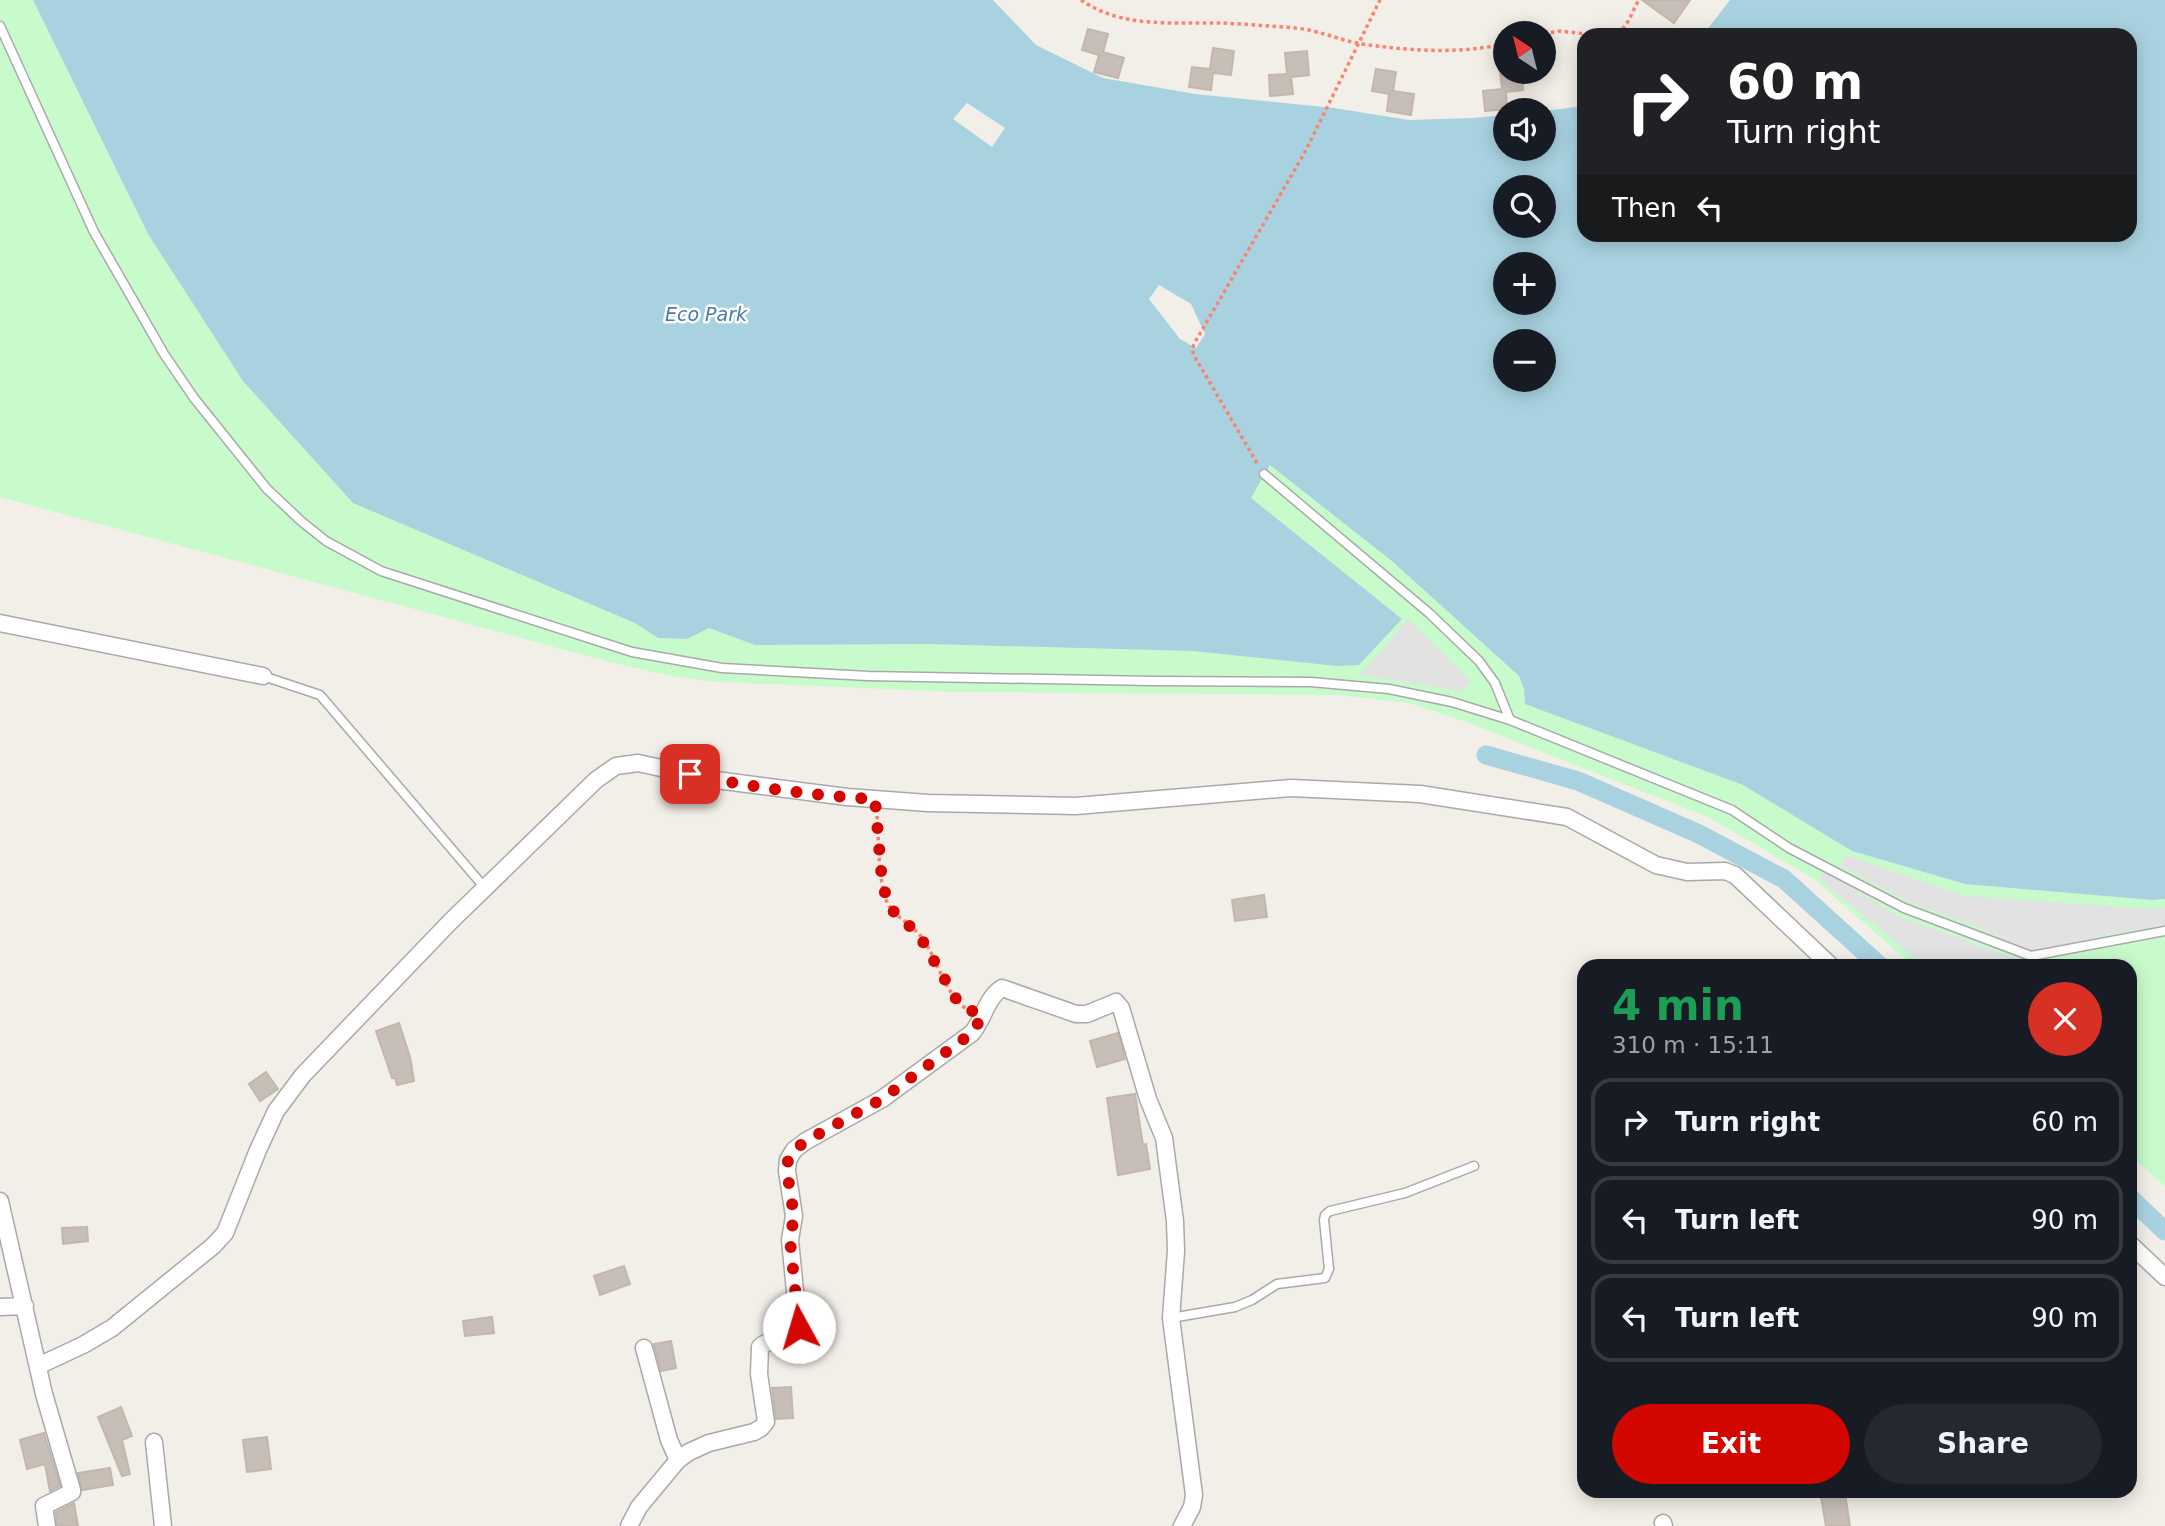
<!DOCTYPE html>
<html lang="en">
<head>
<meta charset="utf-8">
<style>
  body { margin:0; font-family:"DejaVu Sans",sans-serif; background:#242831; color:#f1f3f6; height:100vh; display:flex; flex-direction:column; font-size:26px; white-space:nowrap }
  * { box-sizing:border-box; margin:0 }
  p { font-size:23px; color:#9ea1a6 }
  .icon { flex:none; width:38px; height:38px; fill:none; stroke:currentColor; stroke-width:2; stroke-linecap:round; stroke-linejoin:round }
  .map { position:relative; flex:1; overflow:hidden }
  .panel { position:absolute; left:1577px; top:959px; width:560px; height:539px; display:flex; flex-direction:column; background:#171b24; border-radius:21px; box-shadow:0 4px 18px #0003 }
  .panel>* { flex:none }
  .guide { position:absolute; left:1577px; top:28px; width:560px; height:214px; border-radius:21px; box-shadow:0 4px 18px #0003; background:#202124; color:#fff; overflow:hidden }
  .needle { width:46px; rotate:325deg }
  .fabs { position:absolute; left:1493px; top:21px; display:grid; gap:14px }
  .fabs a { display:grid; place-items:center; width:63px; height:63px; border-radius:50%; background:#171b24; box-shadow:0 4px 18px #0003; font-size:35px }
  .pin { position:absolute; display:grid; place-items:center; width:60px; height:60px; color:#fff; margin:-30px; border-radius:14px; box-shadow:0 4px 10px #0006 }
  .me { position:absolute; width:77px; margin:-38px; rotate:354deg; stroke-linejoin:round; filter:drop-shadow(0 0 5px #0008) }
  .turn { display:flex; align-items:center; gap:24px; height:147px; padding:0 35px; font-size:32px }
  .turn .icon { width:91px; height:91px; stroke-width:2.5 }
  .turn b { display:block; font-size:49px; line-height:60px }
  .then { display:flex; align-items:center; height:66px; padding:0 35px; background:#0003; gap:14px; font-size:26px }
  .round { display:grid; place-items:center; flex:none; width:74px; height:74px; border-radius:37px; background:#242831 }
  .overview { display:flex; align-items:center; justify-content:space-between; height:119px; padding:0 35px }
  h1 { font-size:42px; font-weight:700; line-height:52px; color:#1e9e55 }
  .primary-button { display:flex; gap:14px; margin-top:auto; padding:14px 35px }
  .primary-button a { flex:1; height:80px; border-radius:42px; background:#d30600; color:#fff; font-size:28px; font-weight:700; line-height:80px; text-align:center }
  .primary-button a+a { background:#242831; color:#f1f3f6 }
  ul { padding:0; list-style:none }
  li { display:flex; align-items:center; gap:21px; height:88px; margin:0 14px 10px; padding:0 21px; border:4px solid #363941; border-radius:21px }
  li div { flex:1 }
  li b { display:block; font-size:26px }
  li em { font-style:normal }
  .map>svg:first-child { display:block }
  .park { fill:#c7fbcc }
  .parking { fill:#e2e2e2 }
  .water { fill:#a9d2e0; fill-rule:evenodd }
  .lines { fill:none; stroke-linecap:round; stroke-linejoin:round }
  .canal { stroke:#a9d2e0; stroke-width:19 }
  .building { fill:#c7bfb7; stroke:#c4b6aa; stroke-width:2 }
  .lane-casing { stroke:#a9a9a9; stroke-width:11 }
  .street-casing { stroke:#a9a9a9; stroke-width:19 }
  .path { stroke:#fc826f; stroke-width:3.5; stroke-dasharray:3.5 3.5; stroke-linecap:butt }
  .lane { stroke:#fff; stroke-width:8 }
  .street { stroke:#fff; stroke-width:16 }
  .route { stroke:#d30600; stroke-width:12; stroke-dasharray:0 21.6 }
  .labels { text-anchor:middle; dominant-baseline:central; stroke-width:5; stroke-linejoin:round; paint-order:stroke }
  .water-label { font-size:19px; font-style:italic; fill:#4878ad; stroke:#fff }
</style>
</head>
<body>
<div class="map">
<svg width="2165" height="1526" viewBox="0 0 2165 1526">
  <rect width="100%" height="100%" fill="#f2efe8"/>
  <path class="park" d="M 0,0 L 33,0 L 148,234 L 635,623 L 658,638 L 687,639 L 709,627 L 755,645 L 927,644 L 1192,651 L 1337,666 L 1359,665 L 1402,619 L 1250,498 L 1270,465 L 1393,562 L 1519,676 L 1524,689 L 1526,704 L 1743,785 L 1852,851 L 1965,884 L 2151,900 L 2165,899 L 2165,1186 L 2130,1155 L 2130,966 L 1913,966 L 1814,879 L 1710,818 L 1464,721 L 1408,703 L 1339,695 L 954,692 L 718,682 L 671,676 L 610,662 L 0,497 Z"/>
  <path class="parking" d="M 1408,619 L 1471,682 L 1461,691 L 1360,675 Z
    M 1845,855 L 1965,896 L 2153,909 L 2165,908 L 2165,925 L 2112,934 L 2030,952 L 1982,929 L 1909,902 L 1840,866 Z
    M 1825,871 L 1897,916 L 2023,961 L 2042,965 L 1925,966 L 1819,879 Z"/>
  <path class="water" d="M 33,0 L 993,0 L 1036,45 L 1103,78 L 1195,94 L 1334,108 L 1409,120 L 1473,118 L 1505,115 L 1505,149 L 1544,149 L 1544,111 L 1584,106 L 1584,234 L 2130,234 L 2130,35 L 1703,35 L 1730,0 L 2165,0 L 2165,899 L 2152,900 L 1965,884 L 1852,851 L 1743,785 L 1525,704 L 1524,689 L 1519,676 L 1393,562 L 1270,465 L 1251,498 L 1402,619 L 1359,665 L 1337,666 L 1192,651 L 927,644 L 755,645 L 709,628 L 687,639 L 658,638 L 635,623 L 353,503 L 243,381 L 148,234 ZM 967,103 L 1005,128 L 992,147 L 953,119 ZM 1505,187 L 1544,187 L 1544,226 L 1505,226 ZM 1505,264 L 1544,264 L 1544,303 L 1505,303 ZM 1159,285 L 1191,304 L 1205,334 L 1196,348 L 1180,339 L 1149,299 ZM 1505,341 L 1544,341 L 1544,380 L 1505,380 Z"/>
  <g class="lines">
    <path class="canal" d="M 1486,755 L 1578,781 L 1699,834 L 1784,879 L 1880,966
      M 2130,1198 L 2165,1231"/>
  </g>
  <path class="building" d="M 1642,0 L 1690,0 L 1674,23 Z
    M 1088,29 L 1108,34 L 1103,52 L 1124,58 L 1118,78 L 1094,72 L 1099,55 L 1082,50 Z
    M 1213,48 L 1234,51 L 1231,75 L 1213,73 L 1211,90 L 1189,87 L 1192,67 L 1210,69 Z
    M 1307,51 L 1309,75 L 1291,77 L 1293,94 L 1270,96 L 1269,75 L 1287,74 L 1285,53 Z
    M 1376,69 L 1396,72 L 1393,91 L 1414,94 L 1411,115 L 1387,111 L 1389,94 L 1372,91 Z
    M 1500,72 L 1522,72 L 1523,90 L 1506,92 L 1507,109 L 1485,111 L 1483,91 L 1502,89 Z
    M 1264,895 L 1267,917 L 1235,921 L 1232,900 Z
    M 399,1023 L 410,1057 L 414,1081 L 397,1085 L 395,1078 L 392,1078 L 376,1031 Z
    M 1118,1033 L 1125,1059 L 1097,1067 L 1090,1041 Z
    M 266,1072 L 278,1089 L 260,1101 L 249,1084 Z
    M 1135,1094 L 1143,1145 L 1146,1144 L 1150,1169 L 1118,1175 L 1107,1098 Z
    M 87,1227 L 88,1241 L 63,1244 L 62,1228 Z
    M 624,1266 L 630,1284 L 600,1295 L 594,1276 Z
    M 492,1317 L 494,1333 L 465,1336 L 463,1321 Z
    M 671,1341 L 676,1368 L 661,1371 L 654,1344 Z
    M 791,1387 L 793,1418 L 776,1419 L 772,1388 Z
    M 121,1407 L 132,1436 L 122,1440 L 130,1474 L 122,1476 L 98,1417 Z
    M 44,1433 L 60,1486 L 50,1491 L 45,1464 L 27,1469 L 20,1440 Z
    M 267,1437 L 271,1469 L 247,1472 L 243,1440 Z
    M 110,1468 L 113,1485 L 82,1490 L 78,1473 Z
    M 1845,1494 L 1850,1526 L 1826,1526 L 1821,1497 Z
    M 74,1503 L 78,1526 L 57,1526 L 56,1512 Z"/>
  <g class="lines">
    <g class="lane-casing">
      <path id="lane" d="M 0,26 L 94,232 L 164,354 L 194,398 L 267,489 L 301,521 L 326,541 L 381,571 L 632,652 L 722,668 L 868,676 L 1153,681 L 1311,682 L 1389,689 L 1452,702 L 1510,720 L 1732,810 L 1789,848 L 1904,908 L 2031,956 L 2165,931
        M 1264,474 L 1429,613 L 1479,661 L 1495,683 L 1510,720
        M 263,676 L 320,695 L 485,888
        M 1171,1318 L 1235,1307 L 1252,1300 L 1277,1284 L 1325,1278 L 1329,1269 L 1324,1220 L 1325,1215 L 1330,1211 L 1405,1193 L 1474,1166"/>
    </g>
    <g class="street-casing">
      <path id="street" d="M 0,623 L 263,676
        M 0,1201 L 44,1394 L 72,1490 L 72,1492 L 44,1506 L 47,1526
        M 2130,1244 L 2165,1277
        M 0,1307 L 25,1306
        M 644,1348 L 669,1440 L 678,1460
        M 38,1366 L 83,1345 L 112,1328 L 213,1246 L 225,1233 L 258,1150 L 276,1111 L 303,1075 L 450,922 L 596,780 L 616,766 L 638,763 L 716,780 L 847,797 L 928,803 L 1076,806 L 1291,788 L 1420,794 L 1567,817 L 1656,865 L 1687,872 L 1725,871 L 1735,875 L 1831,966
        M 154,1442 L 163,1526
        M 1663,1523 L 1664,1526
        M 629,1526 L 639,1507 L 678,1460 L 689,1452 L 709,1443 L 754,1432 L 761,1428 L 766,1422 L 759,1374 L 760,1347 C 771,1336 790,1344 799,1332 L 790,1240 L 794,1216 L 787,1171 L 788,1160 L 794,1150 L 806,1141 L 882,1099 L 972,1033 C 984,1019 986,998 1002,988 L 1076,1014 L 1087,1014 L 1116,1002 L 1121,1008 L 1148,1099 L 1164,1138 L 1175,1221 L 1176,1251 L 1171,1318 L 1194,1495 L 1192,1507 L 1182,1526"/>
    </g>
    <path class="path" d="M 1081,0 C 1123,29 1173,22 1221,23 C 1245,24 1270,26 1295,28 C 1318,30 1339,40 1362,44 C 1412,51 1456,54 1505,44
      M 1544,34 L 1560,31 L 1595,35
      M 1610,35 C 1628,32 1630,14 1639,0
      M 1257,463 L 1196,359 L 1192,350 L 1194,344 L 1305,152 L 1380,0
      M 877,816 C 879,843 878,872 885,897 C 890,914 907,921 918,933 C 938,955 942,993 968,1010"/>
    <use href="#lane" class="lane"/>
    <use href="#street" class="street"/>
  </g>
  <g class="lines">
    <path class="route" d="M 690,774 C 748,787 816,796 875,799 L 882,881 L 888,904 L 897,916 L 918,933 L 959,1004 L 967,1009 L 983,1015 L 972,1033 L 882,1099 L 806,1141 L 794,1150 L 788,1160 L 787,1171 L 794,1216 L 790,1240 L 799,1327"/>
  </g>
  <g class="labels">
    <g class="water-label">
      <text x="706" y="314">Eco Park</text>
    </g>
  </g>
</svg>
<div class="fabs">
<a><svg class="needle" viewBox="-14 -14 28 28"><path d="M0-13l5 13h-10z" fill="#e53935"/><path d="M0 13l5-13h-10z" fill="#9ea1a6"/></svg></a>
<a><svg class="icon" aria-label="sound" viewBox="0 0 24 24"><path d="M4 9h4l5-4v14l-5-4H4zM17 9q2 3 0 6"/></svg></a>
<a><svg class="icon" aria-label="search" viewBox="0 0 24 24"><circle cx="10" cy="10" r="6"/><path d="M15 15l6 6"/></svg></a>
<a>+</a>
<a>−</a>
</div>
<div class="pin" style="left:690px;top:774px;background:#d93025"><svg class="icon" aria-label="arrive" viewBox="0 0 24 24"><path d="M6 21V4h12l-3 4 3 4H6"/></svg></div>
<svg class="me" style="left:799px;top:1327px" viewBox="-20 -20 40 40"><circle r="19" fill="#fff"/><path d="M0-13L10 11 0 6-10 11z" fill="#d30600"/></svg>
<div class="guide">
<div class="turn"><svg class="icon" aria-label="right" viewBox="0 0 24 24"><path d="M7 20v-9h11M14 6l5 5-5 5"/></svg><div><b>60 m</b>Turn right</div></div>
<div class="then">Then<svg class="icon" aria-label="left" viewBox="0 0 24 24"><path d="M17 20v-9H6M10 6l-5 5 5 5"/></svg></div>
</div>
<section class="panel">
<div class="overview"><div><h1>4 min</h1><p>310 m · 15:11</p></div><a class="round" style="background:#d93025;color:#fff"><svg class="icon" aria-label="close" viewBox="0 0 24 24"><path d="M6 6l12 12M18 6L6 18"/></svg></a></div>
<ul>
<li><svg class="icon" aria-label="right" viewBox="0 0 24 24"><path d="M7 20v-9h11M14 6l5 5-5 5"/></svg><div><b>Turn right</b></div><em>60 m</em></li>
<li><svg class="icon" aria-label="left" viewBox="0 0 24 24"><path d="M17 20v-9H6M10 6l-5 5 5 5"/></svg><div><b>Turn left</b></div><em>90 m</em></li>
<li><svg class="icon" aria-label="left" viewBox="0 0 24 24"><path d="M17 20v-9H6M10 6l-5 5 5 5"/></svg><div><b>Turn left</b></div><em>90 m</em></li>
</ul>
<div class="primary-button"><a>Exit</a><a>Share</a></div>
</section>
</div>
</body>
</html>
